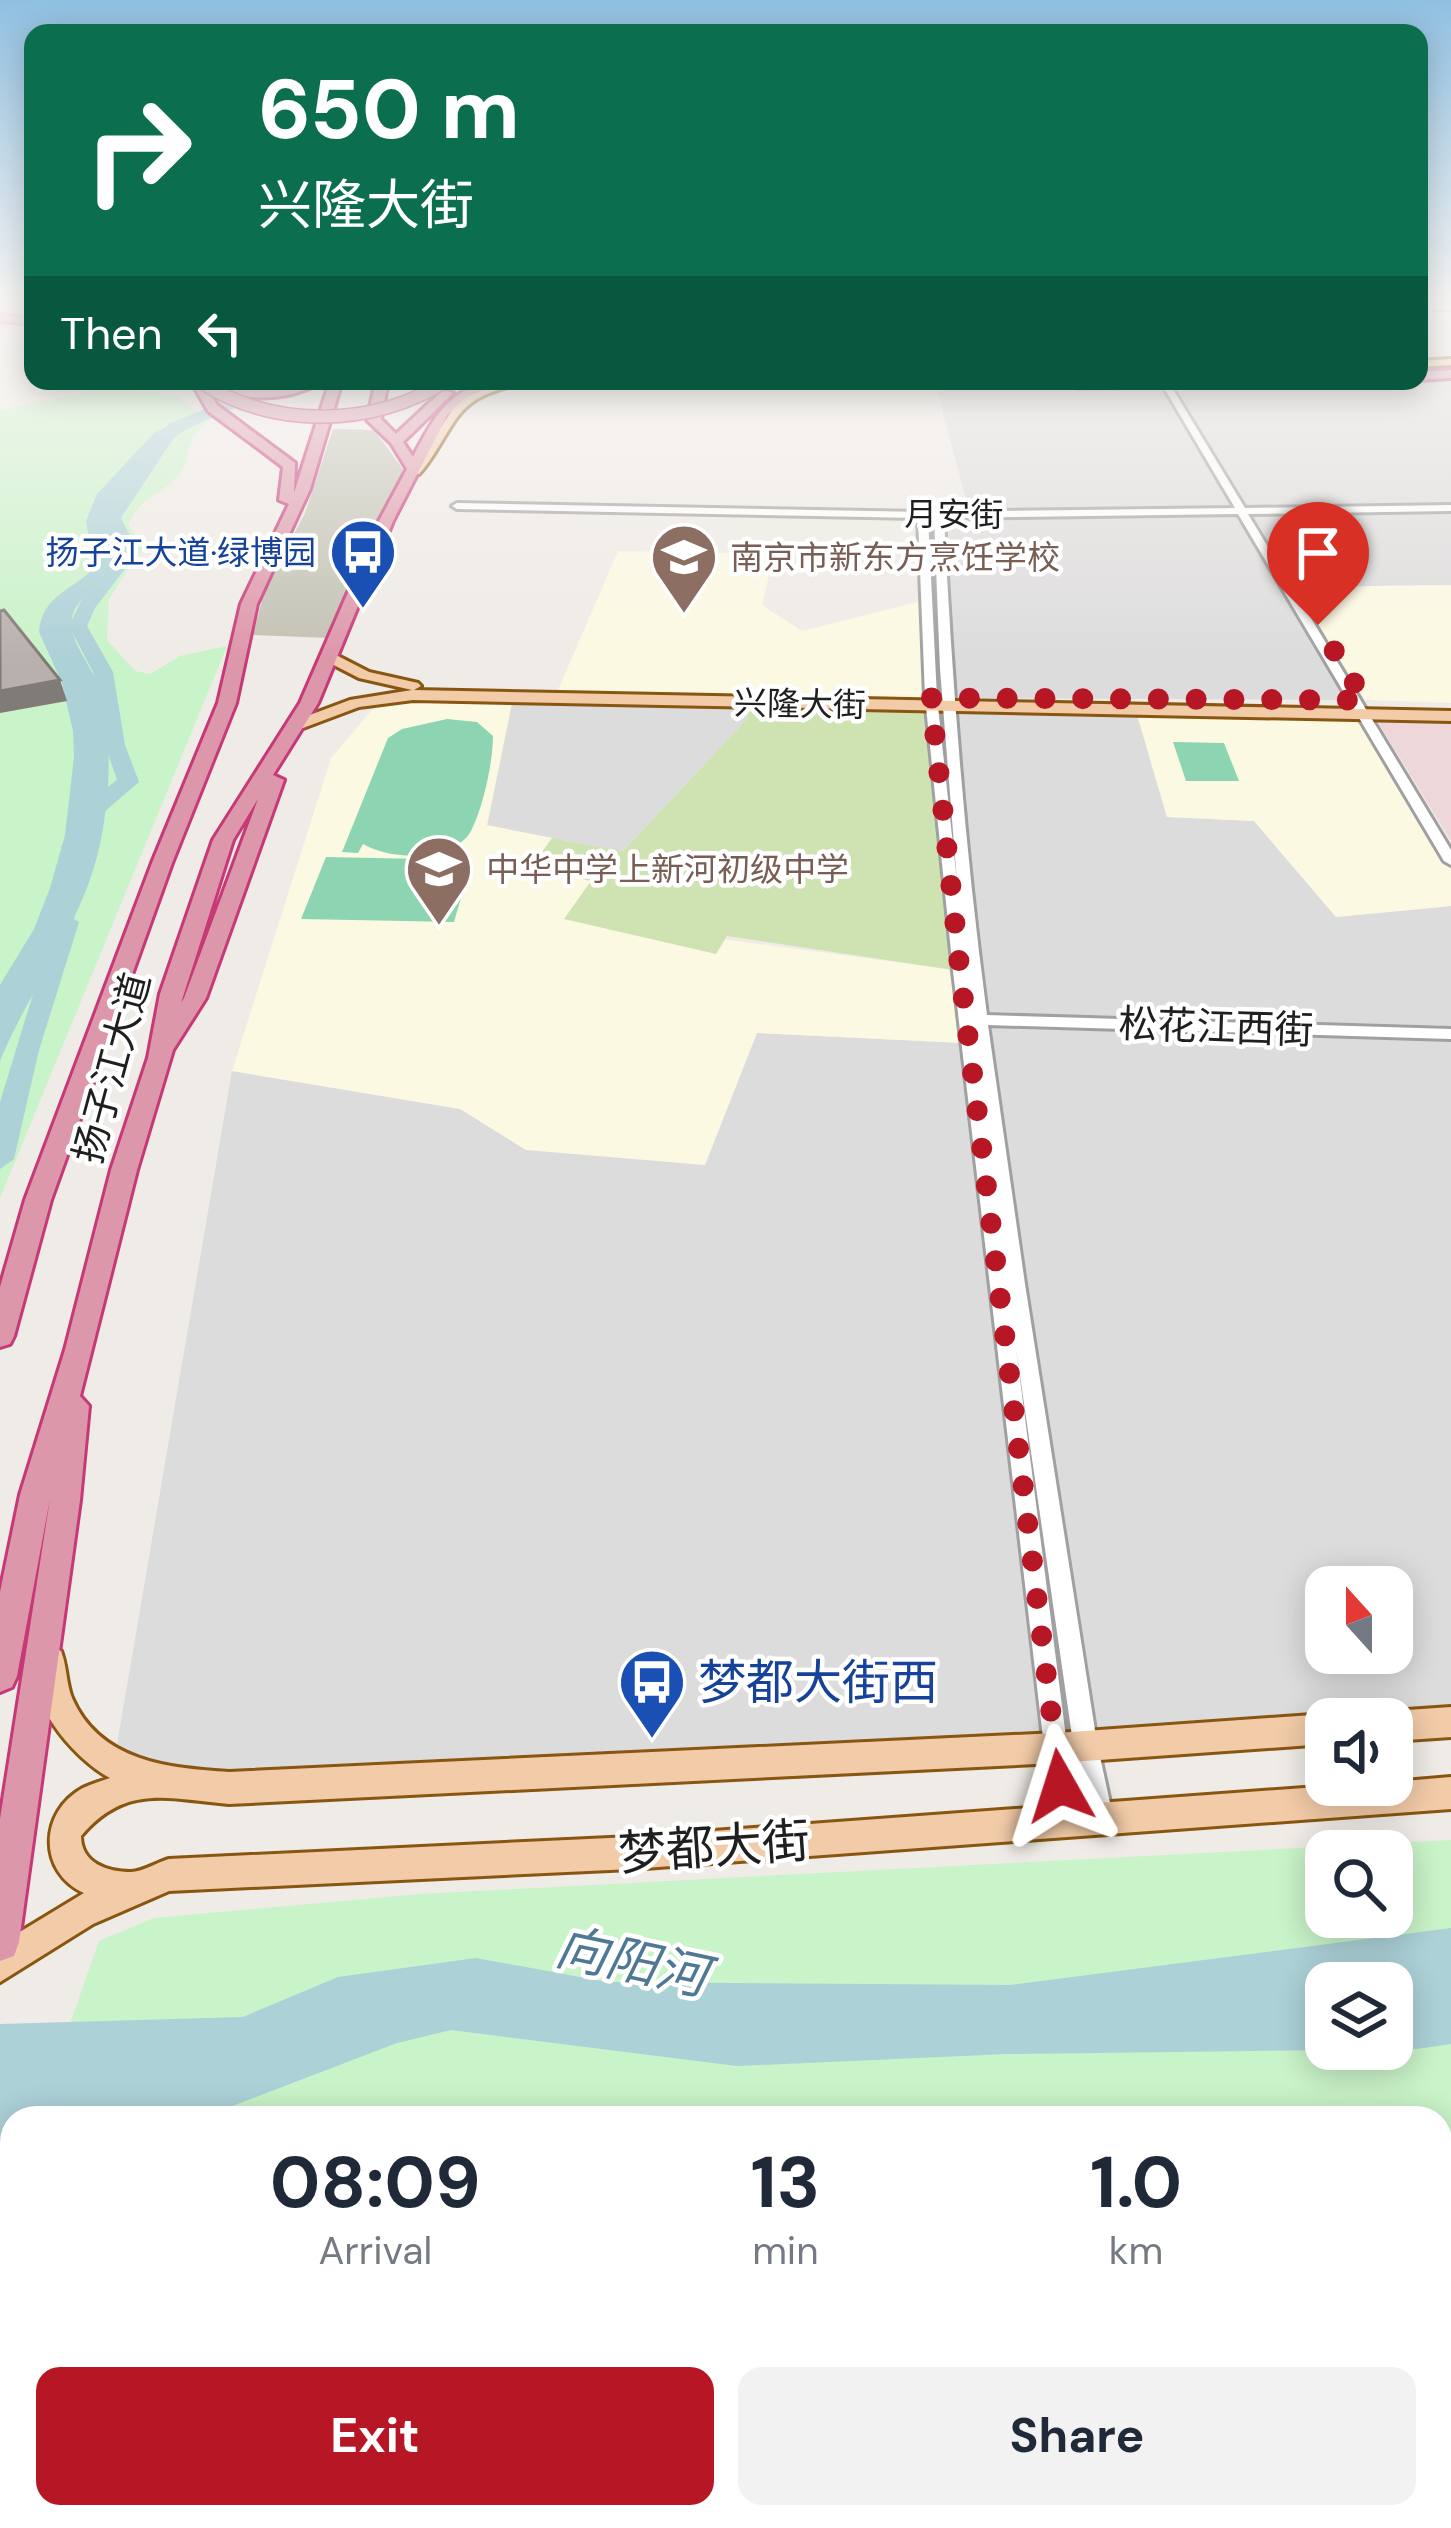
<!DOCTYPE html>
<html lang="en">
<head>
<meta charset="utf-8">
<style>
  body { margin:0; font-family:"DM Sans","Noto Sans SC",sans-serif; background:#f2f2f3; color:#1f2937; height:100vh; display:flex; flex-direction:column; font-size:45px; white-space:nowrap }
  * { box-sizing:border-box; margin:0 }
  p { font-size:39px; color:#747a83 }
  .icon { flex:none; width:66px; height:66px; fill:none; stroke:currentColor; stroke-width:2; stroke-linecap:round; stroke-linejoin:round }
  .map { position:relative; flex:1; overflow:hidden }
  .details { position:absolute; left:0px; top:2106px; width:1452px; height:423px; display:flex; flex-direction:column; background:#fff; border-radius:36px 36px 0 0; box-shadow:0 6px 30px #0003 }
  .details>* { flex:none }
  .guide { position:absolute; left:24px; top:24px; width:1404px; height:366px; border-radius:24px; box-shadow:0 6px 30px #0003; background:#0b6e4f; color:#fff; overflow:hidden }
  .needle { width:78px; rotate:339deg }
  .controls { position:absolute; left:1305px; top:1566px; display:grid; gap:24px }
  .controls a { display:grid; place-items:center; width:108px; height:108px; border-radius:24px; background:#fff; box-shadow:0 6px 30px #0003; font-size:60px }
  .pin { position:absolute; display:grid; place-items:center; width:102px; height:102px; color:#fff; margin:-123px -51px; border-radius:50% 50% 50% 0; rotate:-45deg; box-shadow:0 0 12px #0007 }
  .pin .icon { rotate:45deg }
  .me { position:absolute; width:132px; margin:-66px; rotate:354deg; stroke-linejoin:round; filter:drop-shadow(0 0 9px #0008) }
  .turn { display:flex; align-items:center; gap:42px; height:252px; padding:0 36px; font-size:54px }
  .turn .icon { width:156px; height:156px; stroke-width:2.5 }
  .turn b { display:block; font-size:84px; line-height:102px }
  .then { display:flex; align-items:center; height:114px; padding:0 36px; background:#0003; gap:24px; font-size:45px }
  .eta { display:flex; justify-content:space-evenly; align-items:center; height:204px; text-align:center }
  .eta b { font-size:72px; font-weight:700; line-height:84px }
  .button { display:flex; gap:24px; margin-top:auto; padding:24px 36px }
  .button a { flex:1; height:138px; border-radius:24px; background:#b71625; color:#fff; font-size:48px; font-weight:700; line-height:138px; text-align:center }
  .button a+a { background:#f2f2f3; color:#1f2937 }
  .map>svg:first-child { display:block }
  .residential { fill:#dddcdc; fill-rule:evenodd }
  .commercial { fill:#edd7d9 }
  .education { fill:#fcf9e2 }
  .construction { fill:#c2c1b3 }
  .grass { fill:#cfe3b2 }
  .park { fill:#c9f3c8; fill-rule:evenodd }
  .pitch { fill:#8dd5b2 }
  .water { fill:#acd1d7; fill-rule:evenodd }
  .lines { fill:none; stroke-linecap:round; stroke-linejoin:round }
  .river { fill:#acd1d7; fill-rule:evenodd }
  .minor-casing { stroke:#a0a0a0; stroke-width:6 }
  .major-casing { stroke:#895611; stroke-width:6 }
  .highway-casing { stroke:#c73877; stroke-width:6 }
  .minor { fill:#fff; fill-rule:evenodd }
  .major { fill:#f2cba8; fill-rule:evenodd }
  .highway { fill:#dd97aa; fill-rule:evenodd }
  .highway-bridge-casing { stroke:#c73877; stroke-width:15; stroke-linecap:butt }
  .highway-bridge { stroke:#dd97aa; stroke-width:12 }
  .shaded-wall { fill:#817b78 }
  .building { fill:#b8b0ac; stroke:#817b78; stroke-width:3 }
  .route { stroke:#b71625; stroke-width:21; stroke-dasharray:0 37.8 }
  .labels { text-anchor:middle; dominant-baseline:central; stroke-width:9; stroke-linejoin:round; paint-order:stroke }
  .far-street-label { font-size:33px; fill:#1f1f1f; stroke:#fff }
  .far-transit-label { font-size:33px; fill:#164399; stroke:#fff; text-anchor:end }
  .far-education-label { font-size:33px; fill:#785e54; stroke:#fff; text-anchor:start }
  .street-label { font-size:39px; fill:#1f1f1f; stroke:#fff }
  .near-transit-label { font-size:48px; fill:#164399; stroke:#fff; text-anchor:start }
  .near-street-label { font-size:48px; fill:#1f1f1f; stroke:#fff }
  .near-water-label { font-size:51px; font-style:italic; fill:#4f7895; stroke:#fff }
</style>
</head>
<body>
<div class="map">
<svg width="1451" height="2528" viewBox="0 0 1451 2528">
  <rect width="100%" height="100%" fill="#efebe6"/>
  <path class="residential" d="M 1451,372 L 1451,585 L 1295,587 L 1173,383 L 1419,381 L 1419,374 Z
    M 935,383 L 1165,383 L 1353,700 L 948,698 L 939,515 L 970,514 Z
    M 513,698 L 748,703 L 748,718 L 623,851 L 487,826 Z
    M 949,709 L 1136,711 L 1167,817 L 1254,821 L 1336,917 L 1451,906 L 1451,1026 L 980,1012 Z
    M 981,1020 L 1451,1034 L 1451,1722 L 1326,1719 L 229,1788 L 114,1762 L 232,1071 L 461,1109 L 526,1150 L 757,1033 L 983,1044 ZM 1326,1587 L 1392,1587 L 1392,1653 L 1326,1653 Z"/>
  <path class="commercial" d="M 1373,714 L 1451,716 L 1451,841 Z"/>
  <path class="education" d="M 618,551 L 774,554 L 762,605 L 802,631 L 925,600 L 942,601 L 948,698 L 558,690 Z
    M 1451,585 L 1451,703 L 1365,700 L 1295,587 Z
    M 382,698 L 513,698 L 487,825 L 552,838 L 532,867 L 591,881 L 565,918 L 976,973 L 984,1044 L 757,1033 L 705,1165 L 526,1150 L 460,1109 L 232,1071 L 331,758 Z
    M 1136,711 L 1362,714 L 1451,868 L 1451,906 L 1336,917 L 1254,821 L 1167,817 Z"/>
  <path class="construction" d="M 333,429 L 374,430 L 405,472 L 329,638 L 253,635 L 265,589 L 305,513 Z"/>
  <path class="grass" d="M 748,703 L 932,708 L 960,971 L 727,936 L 716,954 L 564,919 L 591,881 L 531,867 L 552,838 L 623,851 L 748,718 Z"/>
  <path class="park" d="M 104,389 L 176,394 L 208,423 C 179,443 195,460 175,479 C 153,501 145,492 128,525 L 143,547 L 109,599 L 107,640 L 135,671 L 150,674 L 180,656 L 227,646 L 0,1198 L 0,410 Z
    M 1451,1840 L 1451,2528 L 0,2528 L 0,2429 L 12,2204 L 12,2517 L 1440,2517 L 1440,2118 L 37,2118 L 99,1941 L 154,1918 L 421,1894 ZM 1326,1851 L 1392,1851 L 1392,1917 L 1326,1917 ZM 1326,1983 L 1392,1983 L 1392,2049 L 1326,2049 Z"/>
  <path class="pitch" d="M 447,719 L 477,722 L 493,736 C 493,762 483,808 471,831 C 453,863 389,860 363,844 L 358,853 L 342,852 L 388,738 L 402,729 Z
    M 1173,742 L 1224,743 L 1239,781 L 1186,781 Z
    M 326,857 L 472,860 L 454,922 L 301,919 Z"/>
  <path class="water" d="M 248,381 L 265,383 C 246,410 213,415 186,430 C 162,443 127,481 118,506 C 110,528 128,548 122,569 C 110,583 81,594 74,611 C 64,635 87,658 95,679 C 113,728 111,783 102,834 C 87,920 32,983 0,1061 L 0,985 L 34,929 L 50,888 L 65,835 L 74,757 L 73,731 L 62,683 L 39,632 C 42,595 72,591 94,568 L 86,521 L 97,494 L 154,433 L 210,406 Z
    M 1451,1928 L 1451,2044 L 1417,2049 L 1007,2054 L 737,2066 L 451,2030 L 397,2043 L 201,2118 L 12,2118 L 12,2171 L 0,2170 L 0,2024 L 243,2017 L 338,1977 L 476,1958 L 607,1982 L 1011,1985 ZM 1326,1983 L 1392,1983 L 1392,2049 L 1326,2049 Z"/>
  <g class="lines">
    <path class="river" d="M 243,381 L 257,381 L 234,408 L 179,430 L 121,518 L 138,552 L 95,608 L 87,626 L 113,672 L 125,745 L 139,782 L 104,812 L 93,840 L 77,840 L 74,835 L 86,804 L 117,780 L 105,745 L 93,672 L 69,626 L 80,603 L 121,552 L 105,518 L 168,424 L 224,402 Z
      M 67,915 L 79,922 L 39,1050 L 14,1159 L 0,1169 L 0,1102 L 55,922 Z"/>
    <g class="minor-casing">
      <path id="minor" d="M 1419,306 L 1451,306 L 1451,309 L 1419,310 Z
        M 1160,381 L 1168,381 L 1245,508 L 1451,505 L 1451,511 L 1248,514 L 1451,850 L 1451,865 L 1444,861 L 1238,514 L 944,518 C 952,684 965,850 987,1015 L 1451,1029 L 1451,1039 L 988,1025 L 1025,1284 L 1097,1743 L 1114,1821 L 1111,1830 L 1102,1833 L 1093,1830 L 1073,1743 L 1016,1348 L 1077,1823 L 1074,1832 L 1065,1835 L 1056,1832 L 1053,1823 L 953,971 L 925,697 L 918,518 L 457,509 L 452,506 L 457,503 L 923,512 L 1235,508 ZM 928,518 L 934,518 L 940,669 L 957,882 L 937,697 Z"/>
    </g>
    <g class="major-casing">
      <path id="major" d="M 1451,359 L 1451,365 L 1419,367 L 1419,361 Z
        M 505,381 L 523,381 C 506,389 486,391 470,404 C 450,419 439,453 419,474 L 411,474 L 456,404 L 468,394 Z
        M 839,381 L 969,381 L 974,384 L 968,387 L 845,384 Z
        M 326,655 L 336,655 L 369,672 L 418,683 L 421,686 L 414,690 L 1451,711 L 1451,721 L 413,700 L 359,707 L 303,728 L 291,728 L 291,722 L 350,700 L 412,690 L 359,678 L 326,661 Z
        M 50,1647 L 61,1651 C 67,1666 66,1683 72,1698 C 100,1762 169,1768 229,1772 L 1057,1733 L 1326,1714 L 1337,1719 L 1326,1719 L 1326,1744 L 1057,1763 L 229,1804 C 168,1799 126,1783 81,1836 C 81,1863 107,1872 131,1872 C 142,1872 158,1862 169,1859 L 631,1837 L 1345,1785 L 1392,1785 L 1392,1782 L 1451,1777 L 1451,1809 L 631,1869 L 169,1891 L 93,1924 L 0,1982 L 0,1944 L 84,1893 C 38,1872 39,1812 83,1788 C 91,1784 101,1781 110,1778 C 73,1758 19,1696 39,1651 Z
        M 1451,1707 L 1451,1737 L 1392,1741 L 1392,1719 L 1380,1719 L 1392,1711 Z"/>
    </g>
    <g class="highway-casing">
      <path id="highway" d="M 0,315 L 33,318 L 33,324 L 0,321 Z
        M 1451,370 L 1451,378 L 1419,380 L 1419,372 Z
        M 191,381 L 203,381 L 217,405 L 295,463 L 294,493 L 330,381 L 342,381 L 310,489 L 257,604 L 236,703 L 172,863 L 51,1200 L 14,1336 L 10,1344 L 0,1347 L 0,1287 L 25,1200 L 152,863 L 218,703 L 241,604 L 289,504 L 279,500 L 283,467 L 208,411 Z
        M 207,381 L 265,390 L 323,381 C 291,401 238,405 207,381 Z
        M 376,381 L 388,381 L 381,419 L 396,434 L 443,390 L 453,393 L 403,442 L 413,457 C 435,414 454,381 507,381 L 467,397 L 448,414 L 393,521 L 318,703 L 273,775 L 284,780 L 206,998 L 173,1050 L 137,1170 L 80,1396 L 89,1406 L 80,1500 L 19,1942 L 14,1956 L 0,1961 L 0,1819 L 50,1499 L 17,1676 L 12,1687 L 0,1692 L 0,1592 L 20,1495 L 65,1350 L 111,1170 L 148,1058 L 160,994 L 213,840 L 300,703 L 379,521 L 407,469 L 391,443 L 367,420 ZM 258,799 L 184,998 L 181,1003 L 233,840 Z
        M 932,381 L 1108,381 L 1108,382 L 1102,386 L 938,385 Z"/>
    </g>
    <use href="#minor" class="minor"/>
    <use href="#major" class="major"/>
    <use href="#highway" class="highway"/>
    <g class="highway-bridge-casing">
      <path id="highway-bridge" d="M 199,381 C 272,429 373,428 446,381
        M 1075,383 L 1311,381"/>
    </g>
    <use href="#highway-bridge" class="highway-bridge"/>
  </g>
  <path class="shaded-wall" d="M 60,680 L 67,701 L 0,713 L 0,691 Z"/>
  <path class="building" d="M 4,610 L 60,680 L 0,691 L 0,611 Z"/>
  <linearGradient id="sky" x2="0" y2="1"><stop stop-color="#90c0e1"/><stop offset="0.46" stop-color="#f8f6f4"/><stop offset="1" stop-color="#f8f6f4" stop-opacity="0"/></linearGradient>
  <rect width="1451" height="660" fill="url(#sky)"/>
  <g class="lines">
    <path class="route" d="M 1060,1786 L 960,971 L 931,698 L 1365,700 L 1318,625"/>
  </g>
  <defs>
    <g id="bus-pin" transform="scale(3.45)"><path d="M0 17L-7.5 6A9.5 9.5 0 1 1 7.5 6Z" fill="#1a4fb4" stroke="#fff"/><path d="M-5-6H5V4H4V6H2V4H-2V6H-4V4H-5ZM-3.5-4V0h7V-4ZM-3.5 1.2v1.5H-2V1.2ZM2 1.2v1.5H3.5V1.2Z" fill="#fff"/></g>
    <g id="school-pin" transform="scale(3.45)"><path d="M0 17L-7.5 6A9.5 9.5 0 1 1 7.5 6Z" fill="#8d6e63" stroke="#fff"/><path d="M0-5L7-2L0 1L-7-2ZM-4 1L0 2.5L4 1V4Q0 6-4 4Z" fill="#fff"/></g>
  </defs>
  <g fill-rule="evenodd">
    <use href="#bus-pin" x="363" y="552"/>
    <use href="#school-pin" x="684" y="557"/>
    <use href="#school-pin" x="439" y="869"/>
    <use href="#bus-pin" x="652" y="1682"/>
  </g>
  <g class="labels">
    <g class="far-street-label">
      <text x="954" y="514">月安街</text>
      <text transform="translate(800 704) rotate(1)">兴隆大街</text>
    </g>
    <g class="far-transit-label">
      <text x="316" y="552">扬子江大道·绿博园</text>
    </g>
    <g class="far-education-label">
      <text x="730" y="557">南京市新东方烹饪学校</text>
      <text x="486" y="869">中华中学上新河初级中学</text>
    </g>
    <g class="street-label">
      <text transform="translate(1216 1027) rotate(2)">松花江西街</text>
      <text transform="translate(112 1068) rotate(-75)">扬子江大道</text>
    </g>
    <g class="near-transit-label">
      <text x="698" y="1682">梦都大街西</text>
    </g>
    <g class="near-street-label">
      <text transform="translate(714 1847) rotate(-4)">梦都大街</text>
    </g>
    <g class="near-water-label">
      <text transform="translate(632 1962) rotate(12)">向阳河</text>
    </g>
  </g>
</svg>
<div class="controls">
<a><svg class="needle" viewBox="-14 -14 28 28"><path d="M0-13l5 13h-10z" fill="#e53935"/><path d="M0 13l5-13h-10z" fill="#747a83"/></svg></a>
<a><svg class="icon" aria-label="sound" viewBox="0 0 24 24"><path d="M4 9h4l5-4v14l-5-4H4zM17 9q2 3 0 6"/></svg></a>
<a><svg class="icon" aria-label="search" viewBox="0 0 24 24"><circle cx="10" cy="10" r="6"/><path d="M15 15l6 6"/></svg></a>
<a><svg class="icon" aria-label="layers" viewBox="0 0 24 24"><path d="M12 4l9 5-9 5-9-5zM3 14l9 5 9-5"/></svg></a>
</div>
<div class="pin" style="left:1318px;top:625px;background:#d93025"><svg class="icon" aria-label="arrive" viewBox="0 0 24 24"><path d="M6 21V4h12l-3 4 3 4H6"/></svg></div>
<svg class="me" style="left:1060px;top:1786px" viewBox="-20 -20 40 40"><path d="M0-17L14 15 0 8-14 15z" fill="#b71625" stroke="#fff" stroke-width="4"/></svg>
<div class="guide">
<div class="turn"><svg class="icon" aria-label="right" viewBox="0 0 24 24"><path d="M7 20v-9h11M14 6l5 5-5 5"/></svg><div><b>650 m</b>兴隆大街</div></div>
<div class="then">Then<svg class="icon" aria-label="left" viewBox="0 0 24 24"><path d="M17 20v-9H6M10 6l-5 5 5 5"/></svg></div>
</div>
<section class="details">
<div class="eta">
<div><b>08:09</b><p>Arrival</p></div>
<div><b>13</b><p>min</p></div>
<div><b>1.0</b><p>km</p></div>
</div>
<div class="button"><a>Exit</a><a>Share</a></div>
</section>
</div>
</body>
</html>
